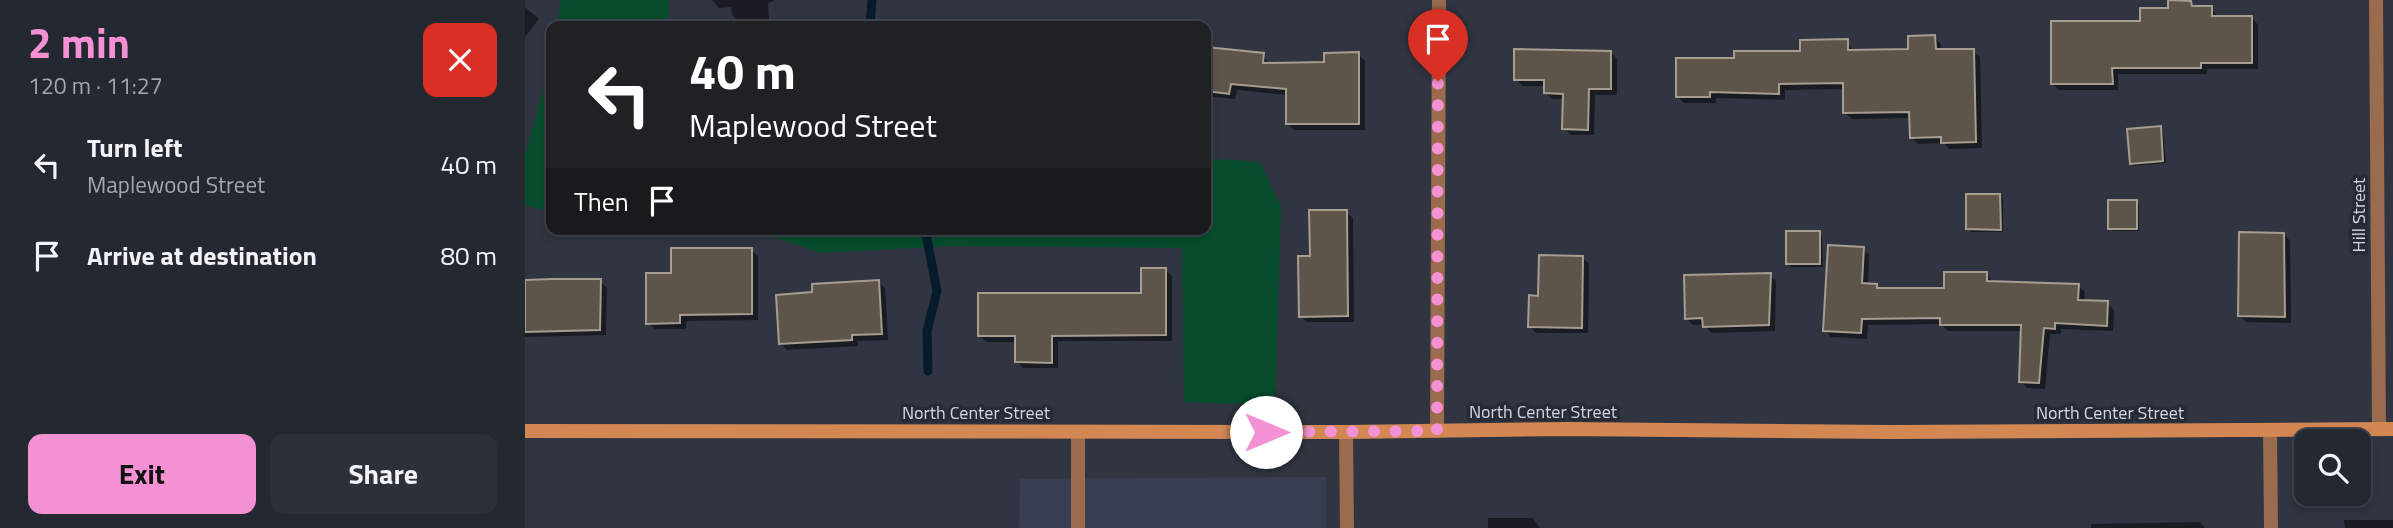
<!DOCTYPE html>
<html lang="en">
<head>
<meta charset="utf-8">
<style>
  body { margin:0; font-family:"Titillium Web",sans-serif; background:#2c3039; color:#f1f3f6; height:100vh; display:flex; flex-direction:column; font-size:26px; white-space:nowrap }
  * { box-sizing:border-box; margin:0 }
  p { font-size:23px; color:#a3a6ab }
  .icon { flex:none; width:38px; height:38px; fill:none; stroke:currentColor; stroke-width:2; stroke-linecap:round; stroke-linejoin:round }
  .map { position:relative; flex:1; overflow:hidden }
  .details { display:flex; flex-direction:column; background:#242831; width:525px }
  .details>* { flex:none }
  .guide { position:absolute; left:21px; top:21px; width:665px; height:214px; border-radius:14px; box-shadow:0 4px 10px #0003,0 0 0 2px #41444d; background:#202124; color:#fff; overflow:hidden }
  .buttons { position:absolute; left:1769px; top:429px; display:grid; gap:14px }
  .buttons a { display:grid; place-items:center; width:77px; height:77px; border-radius:14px; background:#242831; box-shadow:0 4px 10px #0003,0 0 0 2px #41444d; font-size:35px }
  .pin { position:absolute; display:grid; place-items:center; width:60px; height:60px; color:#fff; margin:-72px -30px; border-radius:50% 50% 50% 0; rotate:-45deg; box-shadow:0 0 7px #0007 }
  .pin .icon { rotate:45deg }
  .me { position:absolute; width:77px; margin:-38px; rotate:90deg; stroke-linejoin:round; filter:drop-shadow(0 0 5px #0008) }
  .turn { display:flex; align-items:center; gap:24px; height:147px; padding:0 28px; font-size:32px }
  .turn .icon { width:91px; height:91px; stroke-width:2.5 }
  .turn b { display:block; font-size:49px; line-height:60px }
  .then { display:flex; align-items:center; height:66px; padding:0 28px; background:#0003; gap:14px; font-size:26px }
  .round { display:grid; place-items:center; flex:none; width:74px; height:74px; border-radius:14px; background:#2c3039 }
  .head { display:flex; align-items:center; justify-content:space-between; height:119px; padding:0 28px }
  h1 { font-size:42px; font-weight:700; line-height:52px; color:#f491d4 }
  .cta { display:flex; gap:14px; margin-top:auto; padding:14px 28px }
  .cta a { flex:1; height:80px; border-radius:14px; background:#f491d4; color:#111; font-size:28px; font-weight:700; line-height:80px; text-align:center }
  .cta a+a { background:#2c3039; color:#f1f3f6 }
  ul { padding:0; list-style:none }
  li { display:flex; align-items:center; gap:21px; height:91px; padding:0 28px }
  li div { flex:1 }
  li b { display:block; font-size:26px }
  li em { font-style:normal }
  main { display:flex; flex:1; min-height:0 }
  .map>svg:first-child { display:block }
  .built { fill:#383e50 }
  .green { fill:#074d2d }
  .shadow { fill:#0007 }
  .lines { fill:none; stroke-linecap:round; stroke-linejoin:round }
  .stream { stroke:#061c2d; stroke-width:9 }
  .building { fill:#5e554a; stroke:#a79c90; stroke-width:2 }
  .lane { stroke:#9a6b4c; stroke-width:14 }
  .street { stroke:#9a6b4c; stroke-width:14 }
  .secondary { stroke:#d38854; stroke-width:14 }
  .route { stroke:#f491d4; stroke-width:12; stroke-dasharray:0 21.6 }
  .labels { text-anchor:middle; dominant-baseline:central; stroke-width:7; stroke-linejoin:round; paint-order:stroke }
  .street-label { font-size:18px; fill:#d4d7df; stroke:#262b36 }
</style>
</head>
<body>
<main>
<section class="details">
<div class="head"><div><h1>2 min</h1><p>120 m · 11:27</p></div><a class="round" style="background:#d93025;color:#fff"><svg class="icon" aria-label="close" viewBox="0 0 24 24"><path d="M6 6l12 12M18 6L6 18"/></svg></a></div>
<ul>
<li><svg class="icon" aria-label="left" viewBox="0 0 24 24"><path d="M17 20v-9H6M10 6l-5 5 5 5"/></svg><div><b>Turn left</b><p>Maplewood Street</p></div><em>40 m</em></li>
<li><svg class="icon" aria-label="arrive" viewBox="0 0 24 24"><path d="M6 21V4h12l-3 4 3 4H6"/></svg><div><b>Arrive at destination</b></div><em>80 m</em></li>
</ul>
<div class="cta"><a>Exit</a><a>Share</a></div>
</section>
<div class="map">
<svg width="1868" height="528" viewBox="0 0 1868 528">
  <rect width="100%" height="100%" fill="#303541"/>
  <path class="built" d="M 801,477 L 801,528 L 494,528 L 495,479 Z"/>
  <path class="green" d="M 36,0 L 144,0 L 143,26 L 32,26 Z
    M 26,61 L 26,212 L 0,205 L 0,156 Z
    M 681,158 L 735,162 L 756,207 L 750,405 L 659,402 L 657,248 L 427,246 L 296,253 L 224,229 L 681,229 Z"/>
  <path class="shadow" d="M 250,0 L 243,3 L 244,19 L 213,21 L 207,15 L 206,7 L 194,8 L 187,0 Z
    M 1666,2 L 1671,7 L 1687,8 L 1693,18 L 1727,18 L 1733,25 L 1733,69 L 1682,69 L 1682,74 L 1593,74 L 1593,90 L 1534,90 L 1528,84 L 1617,23 Z
    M 0,7 L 14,19 L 0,37 Z
    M 1409,37 L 1416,44 L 1416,51 L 1448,51 L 1455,57 L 1457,148 L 1424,149 L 1419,143 L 1393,144 L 1386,137 L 1386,118 L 1327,119 L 1320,113 L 1320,89 L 1260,90 L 1260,100 L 1191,98 L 1191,103 L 1159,103 L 1152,96 L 1210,60 L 1277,53 L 1322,41 L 1329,52 L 1385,51 Z
    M 681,49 L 738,54 L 744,64 L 801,64 L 833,54 L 840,61 L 840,130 L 769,130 L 763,124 L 762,95 L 712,90 L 710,99 L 681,96 Z
    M 1086,52 L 1092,59 L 1092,95 L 1070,95 L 1069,135 L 1046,135 L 1039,128 L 1040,99 L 1027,99 L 1021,93 L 1021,86 L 997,86 L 991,79 Z
    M 1635,128 L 1638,131 L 1641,163 L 1609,166 L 1606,163 Z
    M 1475,195 L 1478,199 L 1478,232 L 1446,232 L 1443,229 Z
    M 1611,202 L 1614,205 L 1614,231 L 1588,231 L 1585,228 Z
    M 821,212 L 828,218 L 829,322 L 782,322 L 776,316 L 786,258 Z
    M 1294,233 L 1297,236 L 1298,267 L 1266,267 L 1263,264 Z
    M 1759,234 L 1765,241 L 1766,323 L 1721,322 L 1715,316 Z
    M 1338,249 L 1344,255 L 1343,285 L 1351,285 L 1356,290 L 1420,290 L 1462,274 L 1468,283 L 1553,286 L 1560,292 L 1559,302 L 1582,303 L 1589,310 L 1588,331 L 1536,329 L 1536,334 L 1525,334 L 1520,389 L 1502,388 L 1496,381 L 1498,331 L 1423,331 L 1416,324 L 1343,325 L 1342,339 L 1306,337 L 1300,330 Z
    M 226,250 L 233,256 L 233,320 L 161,321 L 161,329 L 130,329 L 123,323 Z
    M 1057,257 L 1064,264 L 1063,333 L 1011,333 L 1005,326 L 1015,297 Z
    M 640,270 L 647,276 L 647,341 L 533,341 L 533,368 L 498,368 L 492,361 L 492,342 L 461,342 L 454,335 L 618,295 Z
    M 1245,275 L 1251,281 L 1250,331 L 1186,333 L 1179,324 L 1168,325 L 1161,318 Z
    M 0,280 L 75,281 L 82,288 L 81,335 L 0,337 Z
    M 353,282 L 360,288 L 363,340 L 333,341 L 333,346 L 262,350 L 256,344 L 289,294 Z
    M 963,518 L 1008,518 L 1015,528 L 963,528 Z
    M 1819,520 L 1868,520 L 1868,528 L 1820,528 Z
    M 1675,522 L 1680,528 L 1566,528 L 1566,524 Z"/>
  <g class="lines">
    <path class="stream" d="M 345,26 L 347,0
      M 400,229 L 412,291 L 402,331 L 403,371"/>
  </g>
  <path class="building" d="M 1643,0 L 1666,1 L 1667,6 L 1687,6 L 1687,16 L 1727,16 L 1727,63 L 1676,63 L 1676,68 L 1587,68 L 1588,84 L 1526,84 L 1526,21 L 1615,21 L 1615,8 L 1643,8 Z
    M 1410,35 L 1411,49 L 1449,49 L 1451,142 L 1416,143 L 1416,137 L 1385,138 L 1384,112 L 1318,113 L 1318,83 L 1254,84 L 1254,94 L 1185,92 L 1185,97 L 1151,97 L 1151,58 L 1209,58 L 1209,51 L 1275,51 L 1275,40 L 1323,39 L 1323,50 L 1383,49 L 1383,36 Z
    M 681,47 L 739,53 L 738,63 L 799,62 L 799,53 L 834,52 L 834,124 L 761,124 L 761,89 L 706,84 L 704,94 L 681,91 Z
    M 989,49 L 1086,51 L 1086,89 L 1064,89 L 1063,130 L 1037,129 L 1038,94 L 1019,93 L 1019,80 L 989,80 Z
    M 1636,126 L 1638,161 L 1605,164 L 1602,129 Z
    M 1441,194 L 1475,194 L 1476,230 L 1441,229 Z
    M 1583,200 L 1612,200 L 1612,229 L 1583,229 Z
    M 784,210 L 822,210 L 823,316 L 774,317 L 773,256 L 785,256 Z
    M 1261,231 L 1295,231 L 1295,264 L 1261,264 Z
    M 1714,232 L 1759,233 L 1760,317 L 1713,316 Z
    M 1303,245 L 1339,247 L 1337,283 L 1352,284 L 1352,288 L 1419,288 L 1419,272 L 1462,272 L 1462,281 L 1554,284 L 1553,300 L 1583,301 L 1582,326 L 1530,323 L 1530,329 L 1519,328 L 1514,383 L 1494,382 L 1496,325 L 1415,325 L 1415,318 L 1337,319 L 1336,333 L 1298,331 Z
    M 146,248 L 227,248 L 227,314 L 155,315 L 155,323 L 121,324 L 121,273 L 146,273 Z
    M 1014,255 L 1058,256 L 1057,328 L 1003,327 L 1004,295 L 1013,296 Z
    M 616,268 L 641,268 L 641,335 L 527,336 L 527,363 L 490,362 L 490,336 L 453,336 L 453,293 L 616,293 Z
    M 1246,273 L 1244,325 L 1178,327 L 1177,318 L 1160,319 L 1159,275 Z
    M 27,279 L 76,279 L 75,330 L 0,332 L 0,280 Z
    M 354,280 L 357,334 L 327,335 L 327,340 L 254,344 L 251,295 L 287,292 L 287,284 Z"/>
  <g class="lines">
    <path class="lane" d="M 553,528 L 553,432"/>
    <path class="street" d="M 1851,0 L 1854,429
      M 912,431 L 914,0
      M 1745,431 L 1746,528
      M 821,432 L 822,528"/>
    <path class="secondary" d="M 0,431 L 821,432 L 1042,429 L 1365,432 L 1868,429"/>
  </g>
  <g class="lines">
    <path class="route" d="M 741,432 L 912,431 L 913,81"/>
  </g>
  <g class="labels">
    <g class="street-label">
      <text transform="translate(1833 215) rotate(-90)">Hill Street</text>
      <text x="1018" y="411">North Center Street</text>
      <text x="451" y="412">North Center Street</text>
      <text x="1585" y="412">North Center Street</text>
    </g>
  </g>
</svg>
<div class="buttons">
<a><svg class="icon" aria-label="search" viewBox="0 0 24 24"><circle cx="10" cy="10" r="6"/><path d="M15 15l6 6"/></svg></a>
</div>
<div class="pin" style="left:913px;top:81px;background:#d93025"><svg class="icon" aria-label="arrive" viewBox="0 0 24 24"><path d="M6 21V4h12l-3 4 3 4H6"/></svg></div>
<svg class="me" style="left:741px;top:432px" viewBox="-20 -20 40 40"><circle r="19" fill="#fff"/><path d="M0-13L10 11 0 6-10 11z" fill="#f491d4"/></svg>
<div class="guide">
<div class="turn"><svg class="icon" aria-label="left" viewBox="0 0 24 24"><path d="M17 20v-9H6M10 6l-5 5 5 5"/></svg><div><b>40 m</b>Maplewood Street</div></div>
<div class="then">Then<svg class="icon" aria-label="arrive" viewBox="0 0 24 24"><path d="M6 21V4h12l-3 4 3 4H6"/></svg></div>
</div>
</div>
</main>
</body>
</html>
